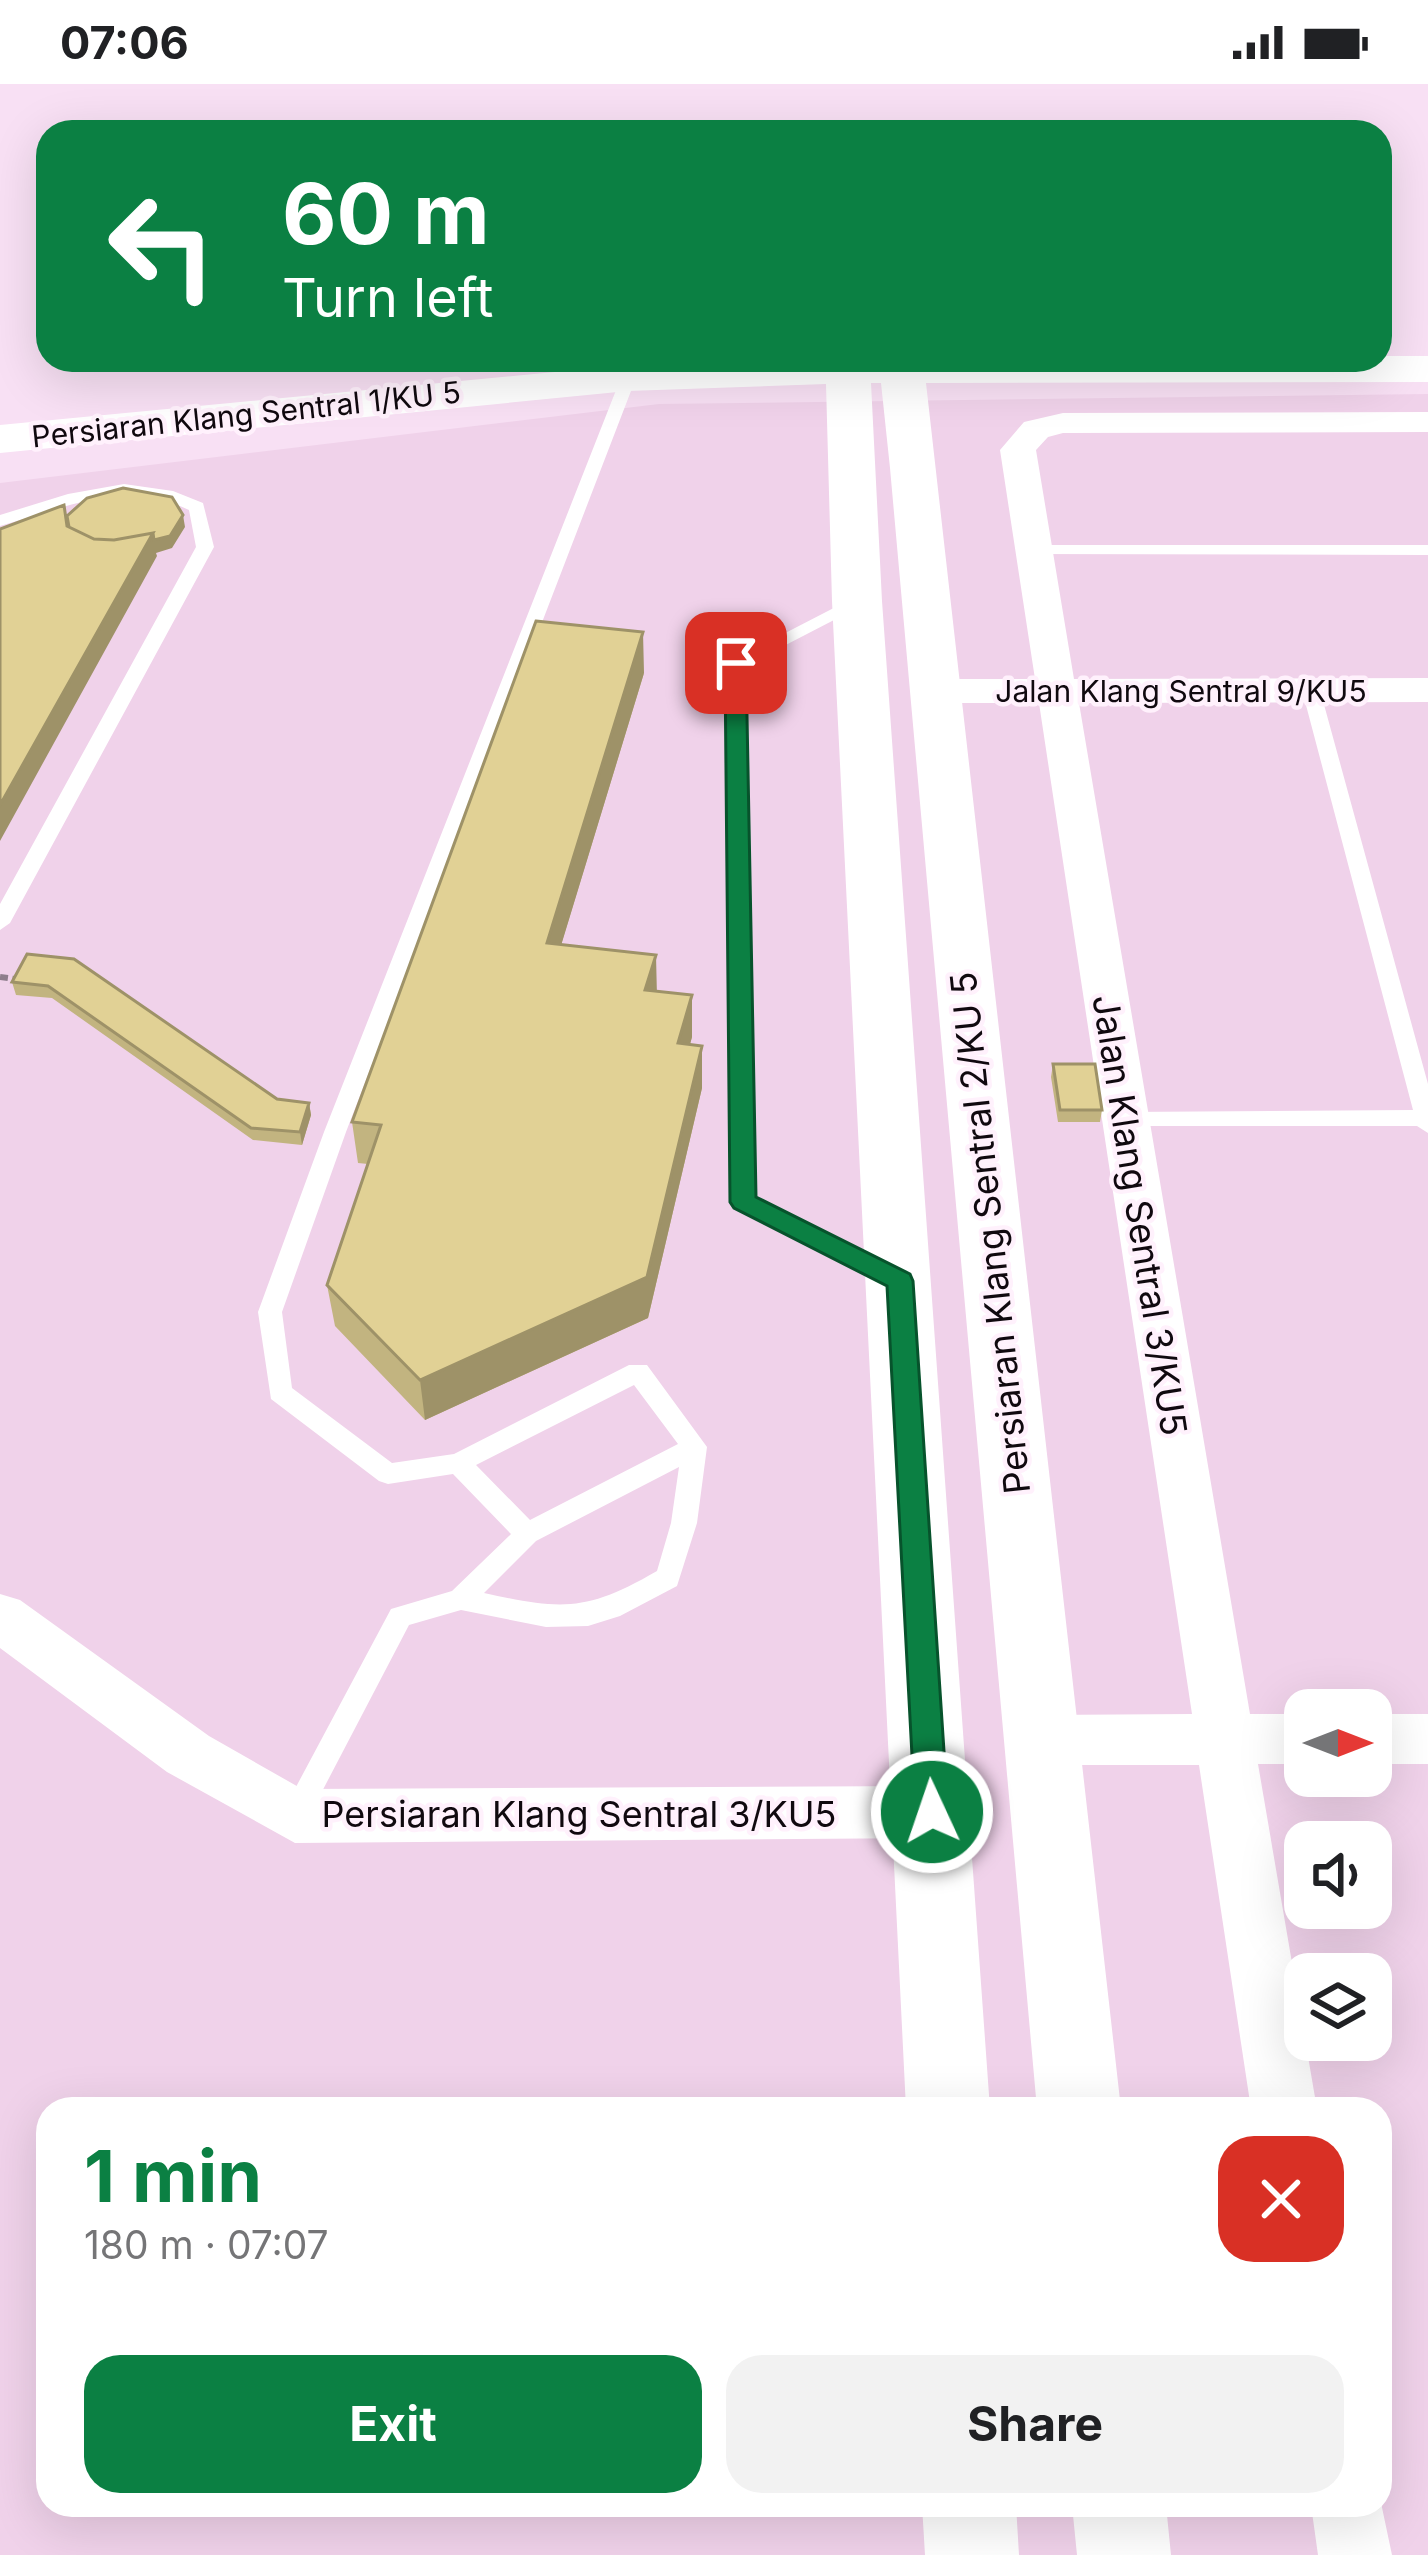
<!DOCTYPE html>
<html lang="en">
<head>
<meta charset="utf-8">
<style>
  body { margin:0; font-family:Inter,sans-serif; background:#f2f2f2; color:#202124; height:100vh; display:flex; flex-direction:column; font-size:45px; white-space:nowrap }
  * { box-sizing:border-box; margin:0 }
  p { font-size:39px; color:#757577 }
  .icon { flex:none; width:66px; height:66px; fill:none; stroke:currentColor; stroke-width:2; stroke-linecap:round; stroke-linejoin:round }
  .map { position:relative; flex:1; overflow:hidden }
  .details { position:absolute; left:36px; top:2013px; width:1356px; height:420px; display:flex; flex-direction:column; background:#fff; border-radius:36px; box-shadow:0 12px 48px #0002 }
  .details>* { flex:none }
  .hud { position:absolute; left:36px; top:36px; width:1356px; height:252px; border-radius:36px; box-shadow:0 12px 48px #0002; background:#0b8043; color:#fff; overflow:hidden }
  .needle { width:78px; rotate:90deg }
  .tools { position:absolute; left:1284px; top:1605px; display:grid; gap:24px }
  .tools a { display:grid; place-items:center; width:108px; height:108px; border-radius:24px; background:#fff; box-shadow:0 12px 48px #0002; font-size:60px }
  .pin { position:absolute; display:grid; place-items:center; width:102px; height:102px; color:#fff; margin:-51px; border-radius:24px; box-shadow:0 6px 18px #0006 }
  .me { position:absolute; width:132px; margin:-66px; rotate:357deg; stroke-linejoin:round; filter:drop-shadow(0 0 9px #0008) }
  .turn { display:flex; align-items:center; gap:42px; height:252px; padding:0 48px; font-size:54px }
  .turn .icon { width:156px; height:156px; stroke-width:2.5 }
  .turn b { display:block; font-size:84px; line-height:102px }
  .round { display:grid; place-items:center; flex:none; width:126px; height:126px; border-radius:36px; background:#f2f2f2 }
  .summary { display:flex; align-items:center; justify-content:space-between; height:204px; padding:0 48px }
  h1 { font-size:72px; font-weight:700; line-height:90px; color:#0b8043 }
  .button { display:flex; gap:24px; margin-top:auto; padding:24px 48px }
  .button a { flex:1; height:138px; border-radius:36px; background:#0b8043; color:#fff; font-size:48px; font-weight:700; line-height:138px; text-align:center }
  .button a+a { background:#f2f2f2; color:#202124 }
  .status { display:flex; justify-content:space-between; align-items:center; height:84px; padding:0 60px; background:#fff; direction:ltr }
  .status svg { height:33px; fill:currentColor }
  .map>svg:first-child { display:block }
  .built { fill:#f0d2ea; fill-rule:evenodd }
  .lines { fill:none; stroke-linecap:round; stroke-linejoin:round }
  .path { stroke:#8e7e8c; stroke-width:6; stroke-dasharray:8 4.5; stroke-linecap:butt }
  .lane { fill:#fff; fill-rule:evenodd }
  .street { fill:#fff; fill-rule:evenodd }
  .secondary { fill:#fff; fill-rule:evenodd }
  .wall { fill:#c2b480 }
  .shaded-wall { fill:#9e9268 }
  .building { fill:#e1d195; stroke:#9e9268; stroke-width:3 }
  .route { fill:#0b8043; stroke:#07532c; stroke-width:3 }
  .labels { text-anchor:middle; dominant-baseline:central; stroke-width:9; stroke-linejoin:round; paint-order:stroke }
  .far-street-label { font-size:30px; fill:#10090f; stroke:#fff1fc }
  .street-label { font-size:36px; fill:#10090f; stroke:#fff1fc }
</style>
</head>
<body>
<div class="status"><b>07:06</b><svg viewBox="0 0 49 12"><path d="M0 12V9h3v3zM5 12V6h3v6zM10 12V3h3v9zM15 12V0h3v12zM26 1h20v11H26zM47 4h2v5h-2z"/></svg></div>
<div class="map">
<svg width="1428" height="2471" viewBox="0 0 1428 2471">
  <rect width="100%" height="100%" fill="#f8e0f4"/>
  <path class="built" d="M 1428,310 L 1428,2471 L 0,2471 L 0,399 L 659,320 ZM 1305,1626 L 1371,1626 L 1371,1692 L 1305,1692 ZM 1305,1758 L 1371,1758 L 1371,1824 L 1305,1824 ZM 1305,1890 L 1371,1890 L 1371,1956 L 1305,1956 ZM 48,2025 L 1380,2025 L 1380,2421 L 48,2421 Z"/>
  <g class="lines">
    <path class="path" d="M 0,893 L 22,896"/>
    <path class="lane" d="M 622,291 L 636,294 L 346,1048 L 282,1228 L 292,1304 L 392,1379 L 454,1370 L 629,1281 L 647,1281 L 707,1363 L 697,1439 L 677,1502 L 620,1532 L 588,1542 L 546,1543 L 461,1526 L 409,1541 L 305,1740 L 295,1743 L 285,1740 L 281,1731 L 391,1525 L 452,1507 L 511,1450 L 453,1390 L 388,1400 L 379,1397 L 271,1315 L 258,1228 L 324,1048 ZM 634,1301 L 678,1360 L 530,1436 L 476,1381 ZM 679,1383 L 671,1439 L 657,1487 C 586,1528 562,1526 484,1509 L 536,1457 Z
      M 124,400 L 173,407 L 203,419 L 214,463 L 10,839 L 0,846 L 0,820 L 196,463 L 189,426 C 123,395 65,424 0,442 L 0,431 L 68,410 Z
      M 1034,461 L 1428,461 L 1428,471 L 1028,470 L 1028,462 Z
      M 857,512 L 866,517 L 863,521 L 745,582 L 754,1114 L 902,1188 L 906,1194 L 894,1203 L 735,1124 L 731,1118 L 727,579 Z
      M 1311,600 L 1320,606 L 1428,1000 L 1428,1049 L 1417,1042 L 1117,1042 L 1114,1036 L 1125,1028 L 1413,1026 L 1302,606 Z"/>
    <path class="street" d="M 1428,328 L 1428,348 L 1063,349 L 1048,353 L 1036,366 L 1074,595 L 1428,594 L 1428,618 L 1079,619 L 1250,1630 L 1305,1630 L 1305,1680 L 1258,1680 L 1317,2025 L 1251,2025 L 1199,1681 L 1041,1681 L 1020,1674 L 1012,1656 L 1020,1638 L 1041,1631 L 1192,1630 L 1039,619 L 935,619 L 921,615 L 915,607 L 921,599 L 935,595 L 1035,595 L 1000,366 L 1024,338 L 1063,329 Z
      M 0,1510 L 20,1516 L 209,1652 L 302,1705 L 931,1702 L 952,1709 L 961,1728 L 952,1747 L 931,1754 L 295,1759 L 167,1688 L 0,1564 Z
      M 1371,1630 L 1428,1630 L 1428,1680 L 1371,1680 Z
      M 1380,2414 L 1392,2471 L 1318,2471 L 1311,2421 L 1380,2421 Z"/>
    <path class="secondary" d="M 1380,272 L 1428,272 L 1428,298 L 926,299 L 1121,2025 L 1037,2025 L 890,384 L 881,299 L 871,299 L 882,517 L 990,2025 L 906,2025 L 832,517 L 826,300 L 628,307 L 0,369 L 0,341 L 628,281 L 759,276 L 1380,276 Z
      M 922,2421 L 1016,2421 L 1019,2471 L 925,2471 Z
      M 1072,2421 L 1166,2421 L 1171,2471 L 1077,2471 Z"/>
  </g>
  <path class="wall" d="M 644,589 L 561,861 L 656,871 L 656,907 L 692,911 L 692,953 L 690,960 L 702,1004 L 648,1234 L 425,1336 L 335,1242 L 327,1201 L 368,1080 L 358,1079 L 352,1038 Z
    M 27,870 L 277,1015 L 309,1019 L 311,1031 L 302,1061 L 253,1056 L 52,914 L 16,911 L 12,898 Z
    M 1053,980 L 1102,1026 L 1100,1038 L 1058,1038 L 1051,993 Z"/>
  <path class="shaded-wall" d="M 183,431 L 185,443 L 172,464 L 156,469 L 157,472 L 0,757 L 0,721 L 153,449 Z
    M 643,548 L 644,589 L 549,901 L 547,859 Z
    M 656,871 L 657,913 L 645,906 Z
    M 692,911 L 692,953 L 679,1000 L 678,959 Z
    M 702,962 L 702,1004 L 648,1234 L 425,1336 L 420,1296 Z
    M 309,1019 L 311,1031 L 302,1061 L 300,1048 Z"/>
  <path class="building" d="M 123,404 L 172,413 L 183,431 L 170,452 L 154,456 L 153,449 L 114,456 L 94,455 L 69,443 L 67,432 L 87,414 Z
    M 64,421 L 67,442 L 94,455 L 114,456 L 153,449 L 0,721 L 0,445 Z
    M 536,537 L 643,548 L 547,859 L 656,871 L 645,906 L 692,911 L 678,959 L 702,962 L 647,1193 L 420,1296 L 327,1201 L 381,1041 L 352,1038 Z
    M 27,870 L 74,875 L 277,1015 L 309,1019 L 300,1048 L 251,1044 L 48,902 L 12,898 Z
    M 1053,980 L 1095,980 L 1102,1026 L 1060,1026 Z"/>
  <path class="route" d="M 736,573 L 746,579 L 756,1113 L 910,1190 L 913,1197 L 948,1728 L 943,1738 L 932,1742 L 920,1738 L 915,1728 L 887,1202 L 734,1124 L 730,1118 L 725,579 Z"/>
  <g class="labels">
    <g class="far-street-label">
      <text transform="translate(246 330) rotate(-6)">Persiaran Klang Sentral 1/KU 5</text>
      <text x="1181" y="607">Jalan Klang Sentral 9/KU5</text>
    </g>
    <g class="street-label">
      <text transform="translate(1140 1131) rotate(81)">Jalan Klang Sentral 3/KU5</text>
      <text transform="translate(990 1149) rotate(-96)">Persiaran Klang Sentral 2/KU 5</text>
      <text x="579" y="1730">Persiaran Klang Sentral 3/KU5</text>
    </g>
  </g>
</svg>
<div class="tools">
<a><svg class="needle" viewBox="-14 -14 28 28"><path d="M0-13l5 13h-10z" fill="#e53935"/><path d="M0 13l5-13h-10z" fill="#757577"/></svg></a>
<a><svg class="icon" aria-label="sound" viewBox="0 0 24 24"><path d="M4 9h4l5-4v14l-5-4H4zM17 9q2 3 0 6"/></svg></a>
<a><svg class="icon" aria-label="layers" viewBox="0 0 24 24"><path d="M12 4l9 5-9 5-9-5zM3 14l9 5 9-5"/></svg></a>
</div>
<div class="pin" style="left:736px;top:579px;background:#d93025"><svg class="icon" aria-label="arrive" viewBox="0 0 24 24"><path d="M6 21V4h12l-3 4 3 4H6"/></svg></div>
<svg class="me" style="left:932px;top:1728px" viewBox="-20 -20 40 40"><circle r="17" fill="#0b8043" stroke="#fff" stroke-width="3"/><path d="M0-11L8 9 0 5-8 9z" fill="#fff"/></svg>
<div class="hud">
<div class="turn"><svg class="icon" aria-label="left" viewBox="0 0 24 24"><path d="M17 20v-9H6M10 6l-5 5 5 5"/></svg><div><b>60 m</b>Turn left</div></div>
</div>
<section class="details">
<div class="summary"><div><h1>1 min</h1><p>180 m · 07:07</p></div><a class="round" style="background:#d93025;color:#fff"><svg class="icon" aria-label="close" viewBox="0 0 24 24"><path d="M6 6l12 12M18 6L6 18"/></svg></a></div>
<div class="button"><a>Exit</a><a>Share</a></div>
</section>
</div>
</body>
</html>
